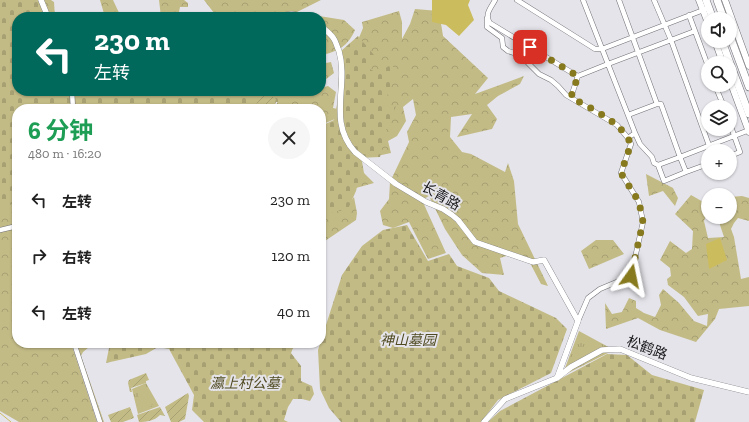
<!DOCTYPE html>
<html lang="zh">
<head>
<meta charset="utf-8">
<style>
  body { margin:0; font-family:"Zilla Slab","Noto Sans SC",serif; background:#f6f6f6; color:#222; height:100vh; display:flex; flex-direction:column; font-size:15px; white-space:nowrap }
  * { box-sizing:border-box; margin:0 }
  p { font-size:13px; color:#767676 }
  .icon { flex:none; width:22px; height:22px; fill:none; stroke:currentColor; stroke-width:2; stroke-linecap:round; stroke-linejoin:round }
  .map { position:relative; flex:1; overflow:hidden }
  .side { position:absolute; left:12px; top:104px; width:314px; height:244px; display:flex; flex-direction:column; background:#fff; border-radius:16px; box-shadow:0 1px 3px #0004 }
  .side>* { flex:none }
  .top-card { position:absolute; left:12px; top:12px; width:314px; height:84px; border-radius:16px; box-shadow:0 1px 3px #0004; background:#00695c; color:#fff; overflow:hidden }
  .buttons { position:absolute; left:701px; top:12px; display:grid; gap:8px }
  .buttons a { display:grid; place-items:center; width:36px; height:36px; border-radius:50%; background:#fff; box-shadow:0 1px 3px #0004; font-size:20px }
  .pin { position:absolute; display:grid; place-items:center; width:34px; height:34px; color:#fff; margin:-17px; border-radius:8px; box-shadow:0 2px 6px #0006 }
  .me { position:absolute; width:44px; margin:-22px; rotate:12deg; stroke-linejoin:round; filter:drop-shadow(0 0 3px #0008) }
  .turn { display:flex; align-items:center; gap:14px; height:84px; padding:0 16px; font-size:18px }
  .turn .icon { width:52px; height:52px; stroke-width:2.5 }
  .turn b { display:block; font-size:28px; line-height:34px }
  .round { display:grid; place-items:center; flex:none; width:42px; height:42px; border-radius:21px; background:#f6f6f6 }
  .head { display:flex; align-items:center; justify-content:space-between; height:68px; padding:0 16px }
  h1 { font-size:24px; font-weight:700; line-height:30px; color:#1e9e55 }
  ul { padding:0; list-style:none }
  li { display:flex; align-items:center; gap:12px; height:56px; padding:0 16px }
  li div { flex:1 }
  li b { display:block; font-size:15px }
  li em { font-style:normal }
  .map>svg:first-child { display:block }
  .forest { fill:url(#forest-crowns) }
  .cemetery { fill:url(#cemetery-stones) }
  .park { fill:url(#park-tufts) }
  .garden { fill:url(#garden-furrows) }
  .pitch { fill:#c3bb86 }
  .water { fill:#cbbc5e }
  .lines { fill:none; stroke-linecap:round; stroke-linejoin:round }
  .stream { stroke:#cbbc5e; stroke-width:1 }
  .minor-casing { stroke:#717176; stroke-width:5.5 }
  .tertiary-casing { stroke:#717176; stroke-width:6 }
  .secondary-casing { stroke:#717176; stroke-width:7 }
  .primary-casing { stroke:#717176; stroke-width:8 }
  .minor { stroke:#fff; stroke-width:4.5 }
  .tertiary { stroke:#fff; stroke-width:5.5 }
  .secondary { stroke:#fff; stroke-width:6 }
  .primary { stroke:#fff; stroke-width:7 }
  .route { stroke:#87791e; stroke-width:7; stroke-dasharray:0 12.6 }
  .labels { text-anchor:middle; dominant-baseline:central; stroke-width:4; stroke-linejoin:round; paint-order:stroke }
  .street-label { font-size:14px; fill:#1d1d1f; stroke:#e5e4ea }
  .park-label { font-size:14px; font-style:italic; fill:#504a22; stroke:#e5e4ea }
</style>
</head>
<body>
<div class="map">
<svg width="749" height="422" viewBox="0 0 749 422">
  <defs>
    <pattern id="forest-crowns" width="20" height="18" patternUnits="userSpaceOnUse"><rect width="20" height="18" fill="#c3bb86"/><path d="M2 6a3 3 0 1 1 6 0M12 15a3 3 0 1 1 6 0" fill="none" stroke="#a7a073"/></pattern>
    <pattern id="cemetery-stones" width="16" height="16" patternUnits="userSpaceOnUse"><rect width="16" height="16" fill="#c3bb86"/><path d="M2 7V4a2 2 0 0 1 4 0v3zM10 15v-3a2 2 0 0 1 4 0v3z" fill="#a7a073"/></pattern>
    <pattern id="park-tufts" width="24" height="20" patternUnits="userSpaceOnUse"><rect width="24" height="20" fill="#c3bb86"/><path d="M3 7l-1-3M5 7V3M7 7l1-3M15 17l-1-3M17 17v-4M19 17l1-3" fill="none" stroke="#a7a073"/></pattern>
    <pattern id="garden-furrows" width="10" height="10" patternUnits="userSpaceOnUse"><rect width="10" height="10" fill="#c3bb86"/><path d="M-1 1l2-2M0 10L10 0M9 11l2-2" fill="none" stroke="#a7a073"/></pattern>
  </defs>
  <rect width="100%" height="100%" fill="#e5e4ea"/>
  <path class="forest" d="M 0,0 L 51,0 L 54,2 L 55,17 L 17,17 L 17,91 L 73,91 L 75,109 L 17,109 L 17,343 L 71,343 L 97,422 L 19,422 L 0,411 Z
    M 100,0 L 113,0 L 121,17 L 105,17 Z
    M 159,0 L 184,0 L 188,3 L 188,7 L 180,7 L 178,17 L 161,17 Z
    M 204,0 L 321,0 L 287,17 L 219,17 L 214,13 Z
    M 415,9 L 439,11 L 443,36 L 488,78 L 475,94 L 524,76 L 520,84 L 498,96 L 487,105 L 497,119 L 492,129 L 457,137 L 472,114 L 451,117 L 450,137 L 462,152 L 471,154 L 505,172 L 508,163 L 514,181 L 518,224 L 548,286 L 541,284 L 529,261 L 512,254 L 500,258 L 504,275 L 482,273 L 462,255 L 445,229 L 429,196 L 422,200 L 446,253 L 428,259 L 409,222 L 393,228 L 383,225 L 380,211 L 389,199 L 390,182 L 409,142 L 407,132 L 416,115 L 413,99 L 403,107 L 406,121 L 397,136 L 388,141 L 391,153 L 377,156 L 361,156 L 364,173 L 374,183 L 356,188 L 335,119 L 321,125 L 321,109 L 276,109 L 277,103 L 285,91 L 321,91 L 321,88 L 328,86 L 336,92 L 333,108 L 351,112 L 356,45 L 363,28 L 362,22 L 399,11 L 402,22 L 402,39 L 410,24 Z
    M 319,16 L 344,20 L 355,30 C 348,46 338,52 321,55 L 321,17 L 318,17 Z
    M 331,62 L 334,73 L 321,83 L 321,64 Z
    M 646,174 L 673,188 L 678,198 L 675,206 L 663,191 L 649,196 Z
    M 691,195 L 705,203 L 708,210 L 704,221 L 708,238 L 724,237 L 719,222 L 721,217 L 730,217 L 730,197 L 742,196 L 749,198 L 749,221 L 738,218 L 734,223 L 731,229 L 734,237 L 741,279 L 749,277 L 749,306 L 719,309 L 715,319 L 696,342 L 660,330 L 638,318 L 606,329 L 605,303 L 612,314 L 622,312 L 629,298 L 636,301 L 636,308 L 644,313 L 655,317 L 661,305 L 659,295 L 663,289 L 679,303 L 694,321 L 707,326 L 708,314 L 698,316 L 684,297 L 668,285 L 667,279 L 671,276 L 670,268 L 660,260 L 670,241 L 686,253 L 692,249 L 693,231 L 675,214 Z
    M 354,197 L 357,213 L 356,220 L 325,241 L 321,246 L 321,223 L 334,209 L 345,208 Z
    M 596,240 L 613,240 L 624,254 L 589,269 L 581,251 Z"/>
  <path class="cemetery" d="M 0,0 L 38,0 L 45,17 L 17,17 L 17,91 L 66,91 L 65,109 L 17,109 L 17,202 L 0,209 Z
    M 358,36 L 374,55 L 368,62 L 368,68 L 377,73 L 392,64 L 395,71 L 384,106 L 391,109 L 396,106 L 386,130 L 380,157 L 358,158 L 361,171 L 356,191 L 347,211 L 334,211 L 321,225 L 321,126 L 334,120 L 338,99 L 340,52 Z
    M 67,91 L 286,91 L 279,102 L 276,102 L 274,109 L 67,109 Z
    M 407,225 L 428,261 L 449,254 L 457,266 L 489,278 L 499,291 L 556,318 L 567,329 L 551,373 L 498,400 L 481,422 L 341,422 L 329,408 L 320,389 L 318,350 L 342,275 L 362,246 L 383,230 Z
    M 71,343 L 94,343 L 83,352 L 81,356 L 104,422 L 98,422 Z
    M 110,343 L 295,343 L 291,353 L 301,366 L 301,381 L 312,386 L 314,394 L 310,401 L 302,399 L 293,399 L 288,407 L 284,420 L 288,422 L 204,422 L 192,410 L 194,395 L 169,349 L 158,347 L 146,354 L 106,363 Z
    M 607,354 L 627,355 L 652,375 L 704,390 L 695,422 L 488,422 L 500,411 Z"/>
  <path class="park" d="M 579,331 L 614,350 L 562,376 Z
    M 146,383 L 159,406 L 138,414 L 132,389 Z"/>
  <path class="garden" d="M 258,91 L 265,91 L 276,99 L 273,109 L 257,109 L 256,93 Z
    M 146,373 L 149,380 L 146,381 L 146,383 L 131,388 L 132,392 L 130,392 L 128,383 L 129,380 Z
    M 188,393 L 189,396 L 185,419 L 179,422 L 171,422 L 165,407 Z
    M 130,407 L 134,418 L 123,422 L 111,422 L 108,415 Z
    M 160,407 L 165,416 L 160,415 C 154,421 147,422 139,422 L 137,415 Z"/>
  <path class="pitch" d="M 147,388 L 152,406 L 142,409 L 137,390 Z"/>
  <path class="water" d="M 432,0 L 470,0 L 468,5 L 474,20 L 459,36 L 446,25 L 432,22 Z
    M 720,238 L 727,260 L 709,269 L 706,244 Z"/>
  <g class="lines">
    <path class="stream" d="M 0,413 L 11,422"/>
    <g class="minor-casing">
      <path id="minor" d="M 495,0 C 491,8 484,14 490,23 L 574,74 L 578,76 L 608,64 L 628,115
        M 517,0 L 595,49 L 602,49 L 706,9
        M 583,0 L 608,64 L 695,31
        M 619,0 L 657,104 L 661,104 L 680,157 L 749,130
        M 654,0 L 671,40 L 711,151
        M 689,15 L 708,66
        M 487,18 L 487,27 L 502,38 L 503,47 L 508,51 L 520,55 L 539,74 L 551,80 L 558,86 L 566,95 L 617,125 L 628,138
        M 715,85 L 724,107
        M 72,91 L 73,109
        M 571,97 L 578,76
        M 730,124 L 740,152 L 730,156
        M 635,133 L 640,144 L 652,157 L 654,163 L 658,165 L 680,157 L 686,172 L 708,164
        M 658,165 L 664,181 L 686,172
        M 0,230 L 17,226
        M 578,321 L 588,298 L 600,289 L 631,276 L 643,222 L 639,202 L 621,173 L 631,144 L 628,138 L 635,133 L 628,115 L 657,104
        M 74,343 L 100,422"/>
    </g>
    <g class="tertiary-casing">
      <path id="tertiary" d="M 41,0 L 48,17
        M 275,17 C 286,14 294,13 305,17
        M 321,26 C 325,30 331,34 334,39 C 336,42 337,47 339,51 C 349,86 327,121 355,152 L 396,184 L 426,202 L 443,209 L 452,215 L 458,220 L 475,242 L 533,262 L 544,260 L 578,321 L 557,378
        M 149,91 L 155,91
        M 484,422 L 505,399 L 557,378 L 571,367 L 602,350 L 620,349 L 691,378 L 749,392"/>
    </g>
    <g class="secondary-casing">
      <path id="secondary" d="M 699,0 L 708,23
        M 725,0 L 749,66
        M 715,41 L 723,63
        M 730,81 L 749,132"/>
    </g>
    <g class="primary-casing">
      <path id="primary" d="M 706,0 L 713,19
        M 717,0 L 724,19
        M 730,36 L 749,87
        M 722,41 L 730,63
        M 730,63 L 749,114"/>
    </g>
    <use href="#minor" class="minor"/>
    <use href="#tertiary" class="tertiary"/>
    <use href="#secondary" class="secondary"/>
    <use href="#primary" class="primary"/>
  </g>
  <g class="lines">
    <path class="route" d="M 530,47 L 574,74 L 578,76 L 571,97 C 592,110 620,120 631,144 L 621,173 L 639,202 L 643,222 L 631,276"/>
  </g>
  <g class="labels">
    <g class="street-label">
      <text transform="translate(441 196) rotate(30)">长青路</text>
      <text transform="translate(647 348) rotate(21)">松鹤路</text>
    </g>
    <g class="park-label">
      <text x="408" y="340">神山墓园</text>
      <text x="245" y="383">瀛上村公墓</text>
    </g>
  </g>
</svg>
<div class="buttons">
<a><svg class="icon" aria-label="sound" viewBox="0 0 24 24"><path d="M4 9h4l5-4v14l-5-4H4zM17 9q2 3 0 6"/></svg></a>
<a><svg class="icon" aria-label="search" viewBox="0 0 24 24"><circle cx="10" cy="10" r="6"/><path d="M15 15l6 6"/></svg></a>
<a><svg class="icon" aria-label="layers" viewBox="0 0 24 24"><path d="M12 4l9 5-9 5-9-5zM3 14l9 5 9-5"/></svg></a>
<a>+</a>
<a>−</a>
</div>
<div class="pin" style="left:530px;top:47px;background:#d93025"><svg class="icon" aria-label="arrive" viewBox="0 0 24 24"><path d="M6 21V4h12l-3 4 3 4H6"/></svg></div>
<svg class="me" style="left:631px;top:276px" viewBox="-20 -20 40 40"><path d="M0-17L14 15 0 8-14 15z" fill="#87791e" stroke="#fff" stroke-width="4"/></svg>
<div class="top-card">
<div class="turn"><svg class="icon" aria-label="left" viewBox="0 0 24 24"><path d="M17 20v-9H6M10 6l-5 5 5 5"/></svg><div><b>230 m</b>左转</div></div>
</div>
<section class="side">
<div class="head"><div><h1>6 分钟</h1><p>480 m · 16:20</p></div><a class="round"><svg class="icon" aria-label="close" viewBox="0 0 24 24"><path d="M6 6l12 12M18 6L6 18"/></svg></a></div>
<ul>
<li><svg class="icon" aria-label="left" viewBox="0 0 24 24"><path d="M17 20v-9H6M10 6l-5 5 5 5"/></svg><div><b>左转</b></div><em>230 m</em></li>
<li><svg class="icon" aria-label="right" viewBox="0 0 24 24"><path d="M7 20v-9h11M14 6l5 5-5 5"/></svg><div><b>右转</b></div><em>120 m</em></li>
<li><svg class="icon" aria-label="left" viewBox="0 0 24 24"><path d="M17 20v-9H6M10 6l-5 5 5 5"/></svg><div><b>左转</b></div><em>40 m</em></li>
</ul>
</section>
</div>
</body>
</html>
